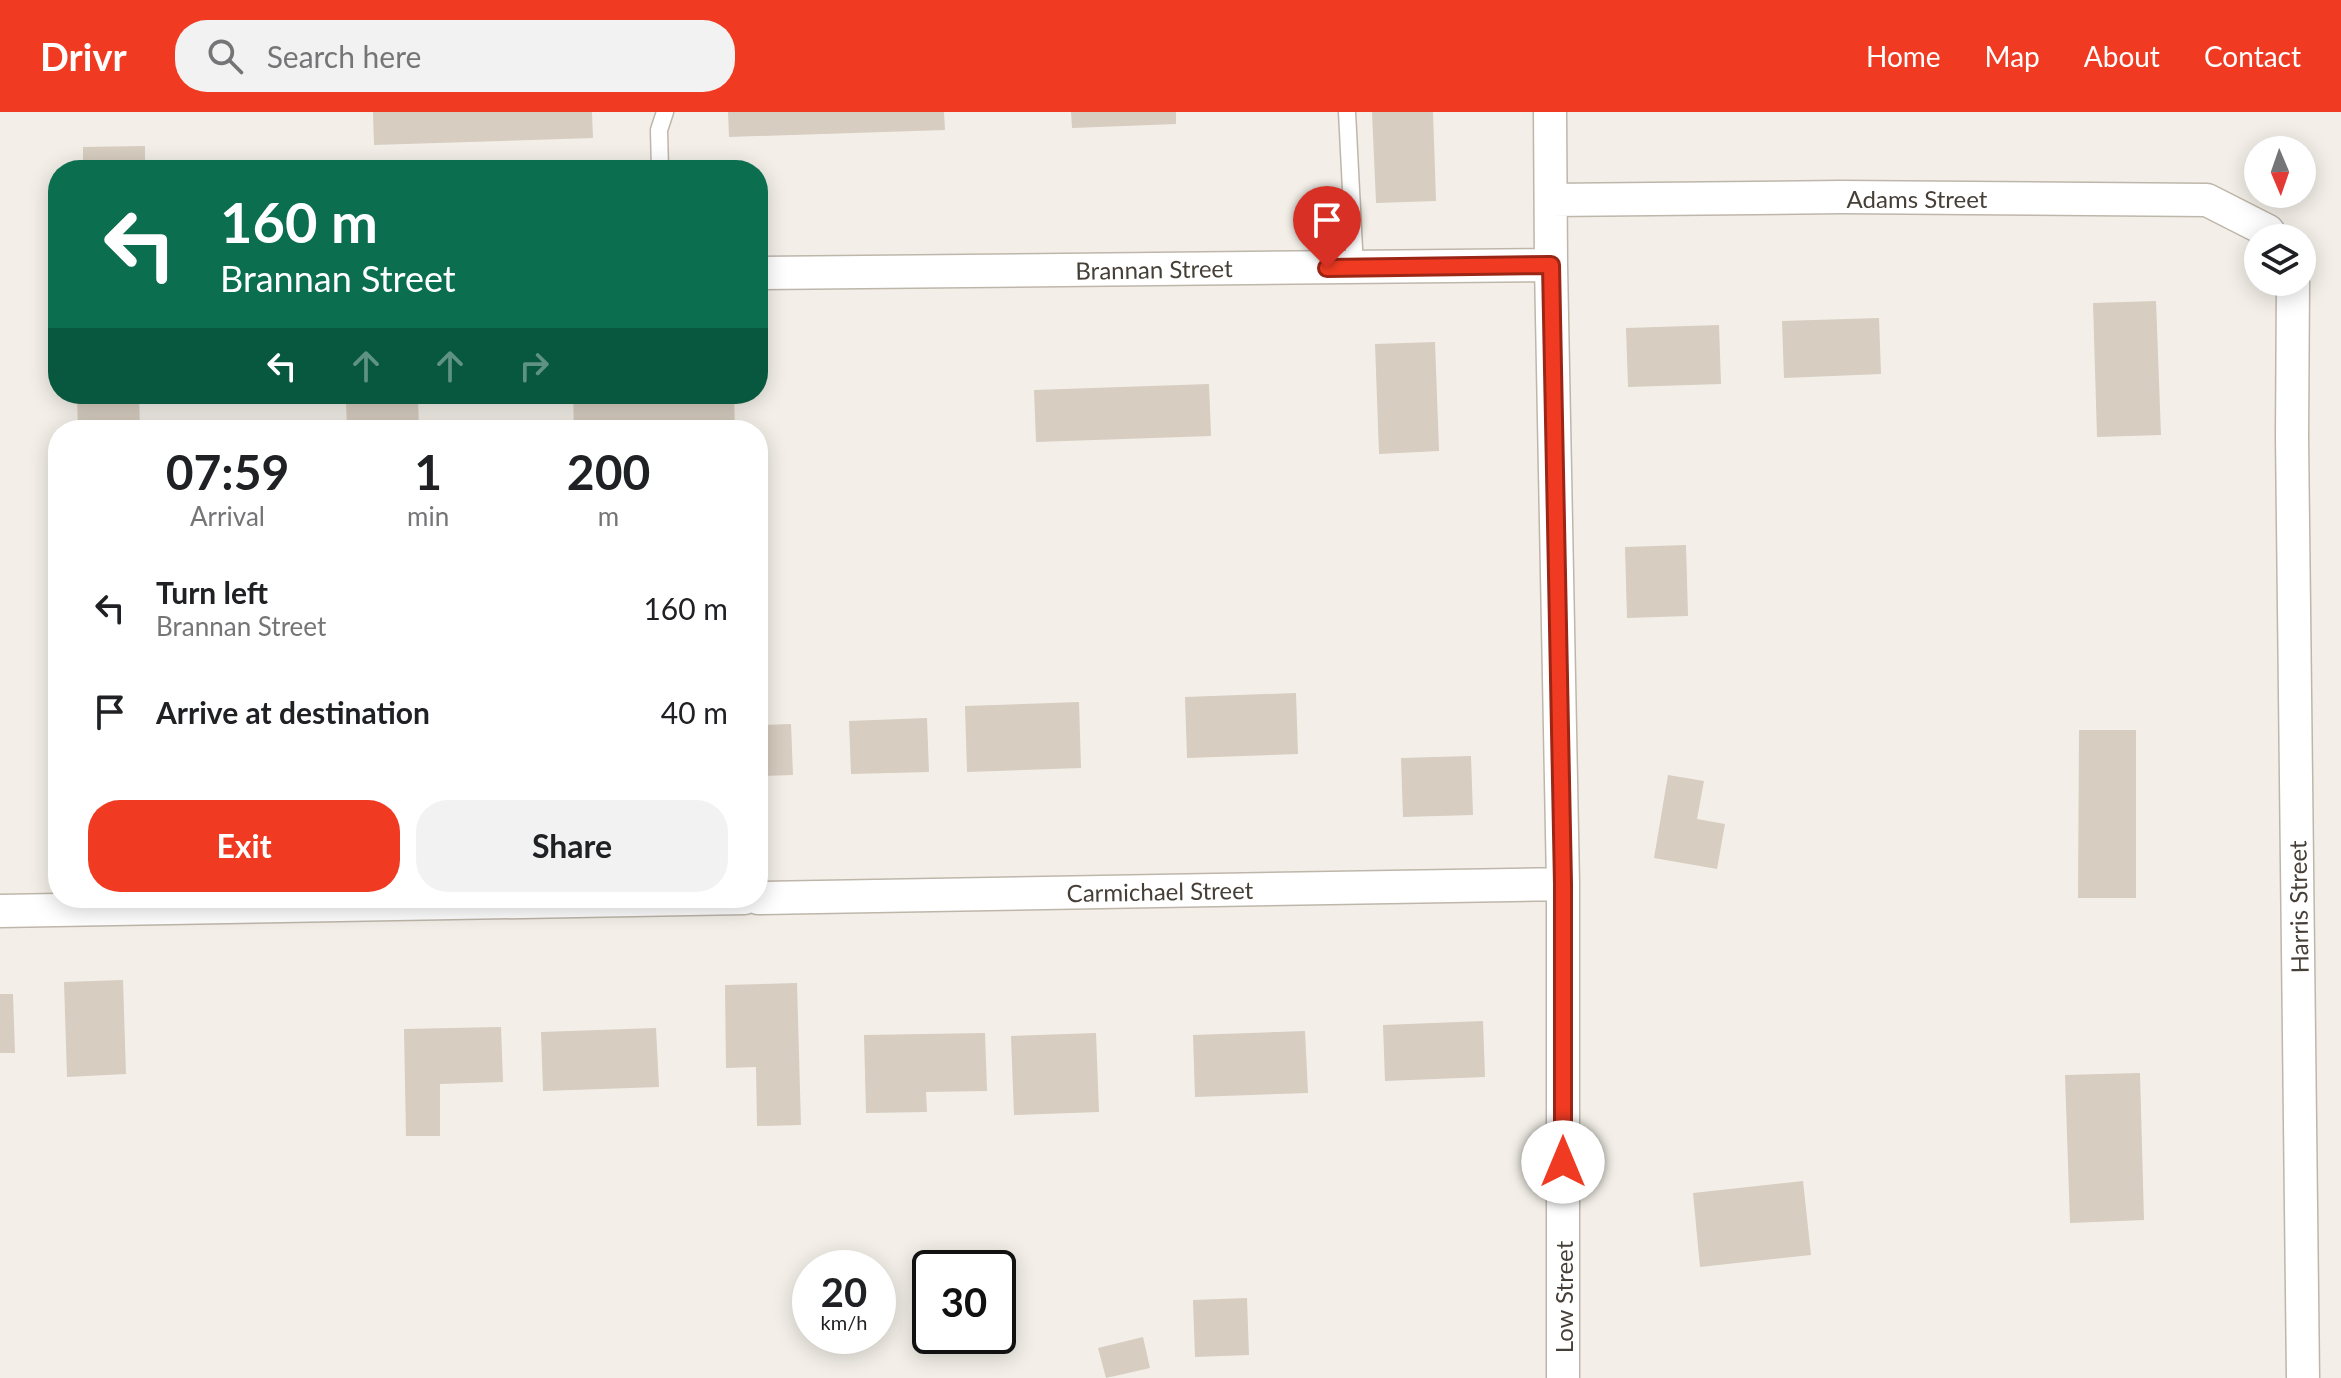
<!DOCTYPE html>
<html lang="en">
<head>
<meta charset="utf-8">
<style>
  body { margin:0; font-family:Lato,sans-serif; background:#f2f2f2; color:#202124; height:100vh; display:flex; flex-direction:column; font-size:30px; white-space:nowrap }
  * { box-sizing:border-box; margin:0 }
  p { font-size:26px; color:#757577 }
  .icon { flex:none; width:44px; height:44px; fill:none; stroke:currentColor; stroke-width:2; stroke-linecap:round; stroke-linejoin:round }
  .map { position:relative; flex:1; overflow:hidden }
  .side { position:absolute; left:48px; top:308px; width:720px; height:488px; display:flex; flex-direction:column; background:#fff; border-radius:32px; box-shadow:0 4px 20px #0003 }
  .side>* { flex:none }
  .banner { position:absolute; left:48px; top:48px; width:720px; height:244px; border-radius:32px; box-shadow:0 4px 20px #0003; background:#0b6e4f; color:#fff; overflow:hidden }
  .needle { width:52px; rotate:178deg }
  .controls { position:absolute; left:2244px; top:24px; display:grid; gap:16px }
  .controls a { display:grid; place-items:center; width:72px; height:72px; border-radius:50%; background:#fff; box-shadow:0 4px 20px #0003; font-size:40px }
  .speed { position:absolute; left:792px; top:1138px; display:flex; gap:16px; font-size:40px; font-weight:700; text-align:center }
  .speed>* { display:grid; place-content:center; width:104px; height:104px; border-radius:50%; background:#fff; box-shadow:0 4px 20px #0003; line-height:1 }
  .speed small { font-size:20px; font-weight:400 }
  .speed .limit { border:4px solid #111; border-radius:12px; background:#fff; color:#111 }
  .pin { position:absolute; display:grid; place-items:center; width:68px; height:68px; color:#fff; margin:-82px -34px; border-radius:50% 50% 50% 0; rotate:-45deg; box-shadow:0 0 8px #0007 }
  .pin .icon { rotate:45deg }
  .me { position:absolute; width:88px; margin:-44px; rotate:0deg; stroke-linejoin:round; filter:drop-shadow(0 0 6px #0008) }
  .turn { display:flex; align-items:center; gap:28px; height:168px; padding:0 40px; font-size:36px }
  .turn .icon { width:104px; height:104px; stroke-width:2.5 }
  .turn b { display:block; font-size:56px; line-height:68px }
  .lanes { display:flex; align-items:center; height:76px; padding:0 40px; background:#0003; justify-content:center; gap:40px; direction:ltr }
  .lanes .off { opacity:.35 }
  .eta { display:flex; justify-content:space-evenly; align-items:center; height:136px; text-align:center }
  .eta b { font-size:48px; font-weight:700; line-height:56px }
  .action { display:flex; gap:16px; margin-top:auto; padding:16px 40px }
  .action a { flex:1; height:92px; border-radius:32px; background:#f03b22; color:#fff; font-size:32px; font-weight:700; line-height:92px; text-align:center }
  .action a+a { background:#f2f2f2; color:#202124 }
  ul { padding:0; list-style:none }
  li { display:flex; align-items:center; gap:24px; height:104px; padding:0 40px }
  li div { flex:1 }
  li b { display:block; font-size:30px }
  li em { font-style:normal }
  header { display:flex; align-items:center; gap:48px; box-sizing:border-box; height:112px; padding:0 40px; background:#f03b22; color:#fff }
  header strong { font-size:38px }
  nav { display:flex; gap:44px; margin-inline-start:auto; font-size:28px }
  .search { width:560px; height:72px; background:#f2f2f2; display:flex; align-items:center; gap:20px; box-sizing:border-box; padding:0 28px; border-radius:32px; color:#757577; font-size:30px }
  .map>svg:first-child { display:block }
  .building { fill:#d7cdc0 }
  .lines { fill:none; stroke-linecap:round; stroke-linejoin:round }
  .service-casing { stroke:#beb6aa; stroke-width:19 }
  .minor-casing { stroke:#beb6aa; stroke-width:35 }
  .service { stroke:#fff; stroke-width:16 }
  .minor { stroke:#fff; stroke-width:32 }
  .route-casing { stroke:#9c2616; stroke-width:20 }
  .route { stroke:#f03b22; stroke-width:14 }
  .labels { text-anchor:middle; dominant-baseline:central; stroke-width:7; stroke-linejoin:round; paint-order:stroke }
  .street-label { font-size:24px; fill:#463f37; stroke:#fff }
</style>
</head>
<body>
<header>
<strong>Drivr</strong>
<div class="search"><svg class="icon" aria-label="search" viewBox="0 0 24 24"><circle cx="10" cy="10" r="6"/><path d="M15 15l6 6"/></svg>Search here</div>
<nav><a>Home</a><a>Map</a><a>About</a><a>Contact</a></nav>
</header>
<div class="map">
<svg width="2341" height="1266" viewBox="0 0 2341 1266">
  <rect width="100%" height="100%" fill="#f3efe8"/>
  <path class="building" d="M 373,0 L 592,0 L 593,26 L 374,33 Z
    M 728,0 L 944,0 L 945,18 L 729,25 Z
    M 1071,0 L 1176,0 L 1176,12 L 1072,16 Z
    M 1372,0 L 1433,0 L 1436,89 L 1376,91 Z
    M 145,34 L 145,58 L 83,58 L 83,35 Z
    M 2156,189 L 2161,323 L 2097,325 L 2093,191 Z
    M 1879,206 L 1881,262 L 1784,266 L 1782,209 Z
    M 1719,213 L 1721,272 L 1628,275 L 1626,216 Z
    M 1435,230 L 1439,339 L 1379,342 L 1375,232 Z
    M 1209,272 L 1211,324 L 1036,330 L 1034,278 Z
    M 77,282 L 139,282 L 140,318 L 78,318 Z
    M 573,282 L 734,282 L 735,318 L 574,318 Z
    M 418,286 L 419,318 L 347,318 L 346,289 Z
    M 1686,433 L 1688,504 L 1627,506 L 1625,435 Z
    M 1296,581 L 1298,642 L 1187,646 L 1185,585 Z
    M 1079,590 L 1081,656 L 967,660 L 965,594 Z
    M 927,606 L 929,660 L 851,662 L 849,609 Z
    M 791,612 L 793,663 L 758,664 L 758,613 Z
    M 48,616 L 58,616 L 58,671 L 50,671 Z
    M 2079,618 L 2136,618 L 2136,786 L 2078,786 Z
    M 1471,644 L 1473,703 L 1403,705 L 1401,646 Z
    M 1668,663 L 1704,669 L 1697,707 L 1725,712 L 1717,757 L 1654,746 Z
    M 123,868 L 126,962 L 67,965 L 64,870 Z
    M 797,871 L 801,1013 L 757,1014 L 756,955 L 726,956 L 725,873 Z
    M 0,882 L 13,882 L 15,941 L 0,941 Z
    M 1483,909 L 1485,965 L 1385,969 L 1383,913 Z
    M 501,915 L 503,970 L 440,972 L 440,1024 L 406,1024 L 404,917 Z
    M 656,916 L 659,975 L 543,979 L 541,920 Z
    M 1305,919 L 1308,981 L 1195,985 L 1193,923 Z
    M 985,921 L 987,979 L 926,980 L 927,1000 L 866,1001 L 864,923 Z
    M 1096,921 L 1099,1000 L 1014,1003 L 1011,924 Z
    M 2140,961 L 2144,1108 L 2070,1111 L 2065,963 Z
    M 1803,1069 L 1811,1143 L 1700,1155 L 1693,1081 Z
    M 1247,1186 L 1249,1243 L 1195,1245 L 1193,1188 Z
    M 1143,1225 L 1150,1256 L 1106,1266 L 1098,1236 Z"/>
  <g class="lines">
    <g class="service-casing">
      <path id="service" d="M 1347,0 L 1355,156
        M 660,58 L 659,18 L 665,0"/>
    </g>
    <g class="minor-casing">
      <path id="minor" d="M 1550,0 L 1551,153 L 1563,772 L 1563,1266
        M 1551,88 L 1841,85 L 2207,88 L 2268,119 L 2272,126
        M 758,161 L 1551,153
        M 2293,170 L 2292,325 L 2303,1266
        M 758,786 L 1563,772
        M 0,799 L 745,786"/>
    </g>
    <use href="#service" class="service"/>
    <use href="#minor" class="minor"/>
  </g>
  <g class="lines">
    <g class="route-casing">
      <path id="route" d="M 1327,156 L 1551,153 L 1563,772 L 1563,1050"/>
    </g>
    <use href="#route" class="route"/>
  </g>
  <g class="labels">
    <g class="street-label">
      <text x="1917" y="86">Adams Street</text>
      <text transform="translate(1154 157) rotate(-1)">Brannan Street</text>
      <text transform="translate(1160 779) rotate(-1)">Carmichael Street</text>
      <text transform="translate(2298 795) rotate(-91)">Harris Street</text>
      <text transform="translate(1563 1185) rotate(-90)">Low Street</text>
    </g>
  </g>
</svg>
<div class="controls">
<a><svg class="needle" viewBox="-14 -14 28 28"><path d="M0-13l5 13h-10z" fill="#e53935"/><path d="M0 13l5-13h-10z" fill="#757577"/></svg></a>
<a><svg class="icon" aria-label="layers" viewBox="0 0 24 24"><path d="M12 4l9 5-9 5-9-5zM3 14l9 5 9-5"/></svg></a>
</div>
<div class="speed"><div>20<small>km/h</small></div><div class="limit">30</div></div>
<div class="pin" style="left:1327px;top:156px;background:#d93025"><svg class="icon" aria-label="arrive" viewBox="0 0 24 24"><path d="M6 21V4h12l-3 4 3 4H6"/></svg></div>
<svg class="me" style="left:1563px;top:1050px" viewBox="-20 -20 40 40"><circle r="19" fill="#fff"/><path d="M0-13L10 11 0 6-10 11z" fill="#f03b22"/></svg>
<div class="banner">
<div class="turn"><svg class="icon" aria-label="left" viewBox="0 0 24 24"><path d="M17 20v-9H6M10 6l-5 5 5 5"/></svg><div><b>160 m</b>Brannan Street</div></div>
<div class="lanes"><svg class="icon" aria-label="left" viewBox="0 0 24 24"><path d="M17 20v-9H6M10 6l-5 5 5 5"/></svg><svg class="icon off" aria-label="ahead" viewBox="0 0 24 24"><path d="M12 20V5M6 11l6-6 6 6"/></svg><svg class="icon off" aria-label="ahead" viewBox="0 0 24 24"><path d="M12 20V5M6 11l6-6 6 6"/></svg><svg class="icon off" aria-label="right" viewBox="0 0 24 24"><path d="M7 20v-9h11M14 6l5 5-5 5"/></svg></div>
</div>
<section class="side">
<div class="eta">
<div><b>07:59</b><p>Arrival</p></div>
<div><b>1</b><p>min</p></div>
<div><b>200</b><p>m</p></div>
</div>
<ul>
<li><svg class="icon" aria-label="left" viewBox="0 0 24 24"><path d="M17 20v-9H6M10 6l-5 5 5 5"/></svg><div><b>Turn left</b><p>Brannan Street</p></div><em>160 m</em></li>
<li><svg class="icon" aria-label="arrive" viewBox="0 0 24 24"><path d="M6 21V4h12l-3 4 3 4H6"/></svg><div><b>Arrive at destination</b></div><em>40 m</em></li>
</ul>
<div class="action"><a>Exit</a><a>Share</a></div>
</section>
</div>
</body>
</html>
